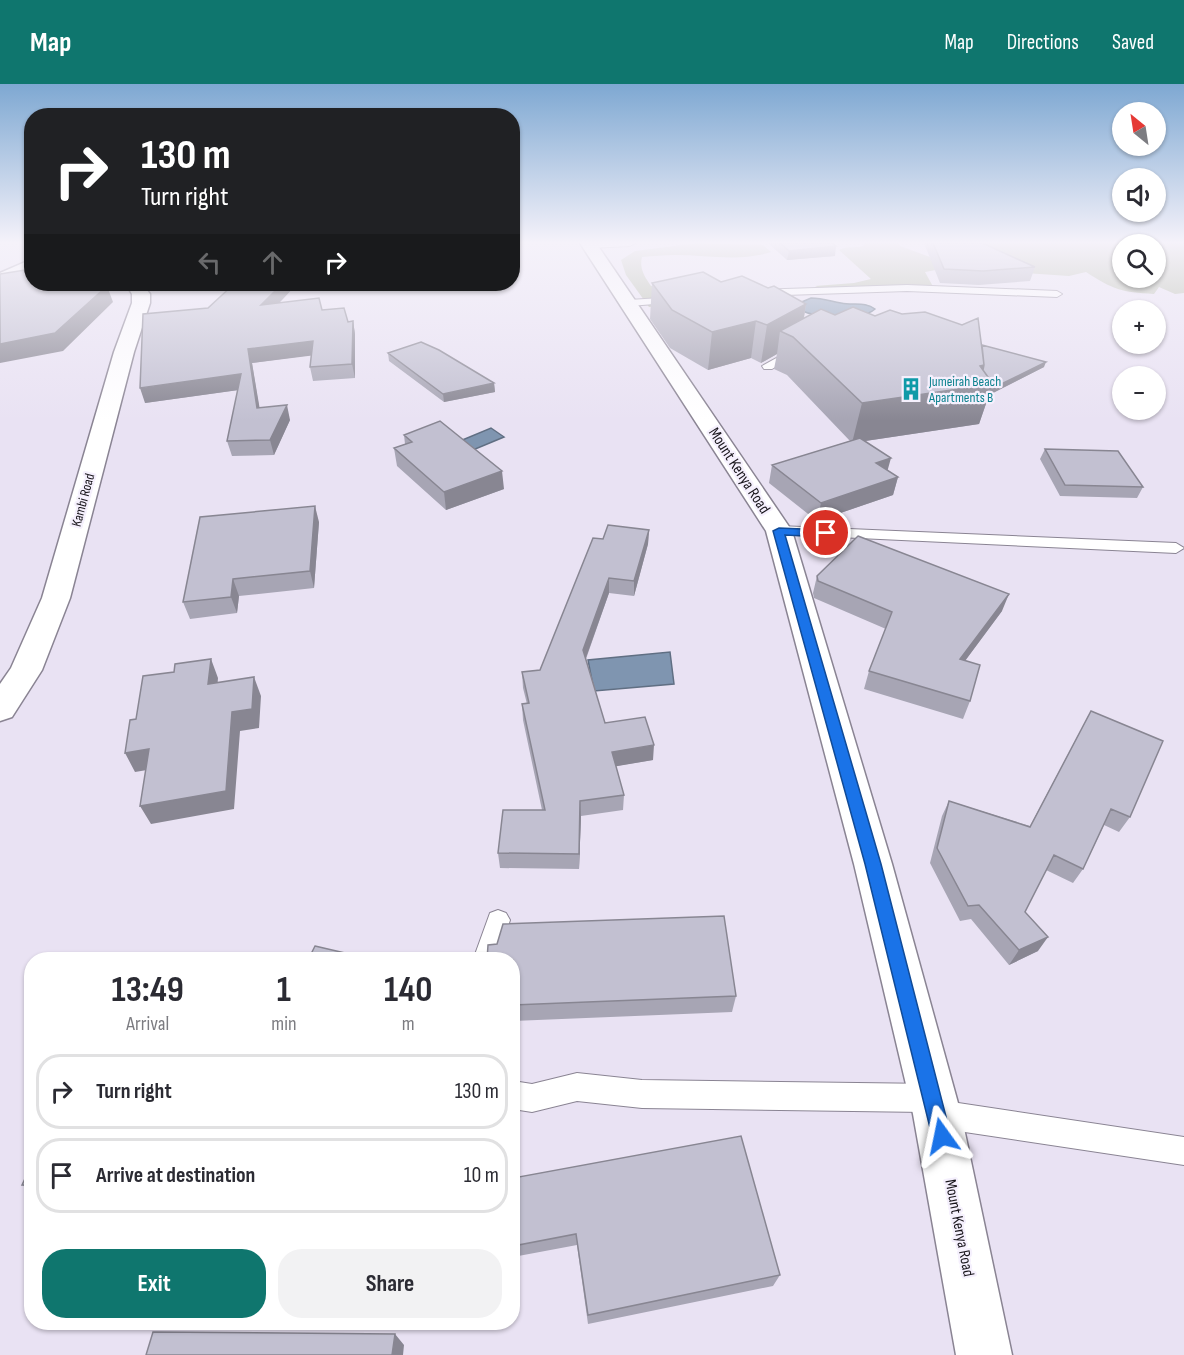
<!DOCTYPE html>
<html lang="en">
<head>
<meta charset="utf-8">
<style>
  body { margin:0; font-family:"Sofia Sans Condensed",sans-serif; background:#f2f2f3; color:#2b2b33; height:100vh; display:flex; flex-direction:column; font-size:22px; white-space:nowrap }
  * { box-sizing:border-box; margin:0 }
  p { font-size:20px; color:#7c7c81 }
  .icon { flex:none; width:33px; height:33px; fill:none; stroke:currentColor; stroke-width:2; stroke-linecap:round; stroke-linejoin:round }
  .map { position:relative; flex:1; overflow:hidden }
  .sheet { position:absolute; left:24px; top:868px; width:496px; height:378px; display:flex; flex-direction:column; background:#fff; border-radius:24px; box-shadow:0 2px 4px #0004 }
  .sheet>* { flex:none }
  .hud { position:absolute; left:24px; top:24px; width:496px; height:183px; border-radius:24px; box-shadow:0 2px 4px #0004; background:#202124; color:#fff; overflow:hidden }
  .needle { width:39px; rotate:330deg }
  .tools { position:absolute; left:1112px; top:18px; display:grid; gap:12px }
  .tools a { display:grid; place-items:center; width:54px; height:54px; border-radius:50%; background:#fff; box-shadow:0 2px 4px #0004; font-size:30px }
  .pin { position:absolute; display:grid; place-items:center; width:51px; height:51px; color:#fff; margin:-26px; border:3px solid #fff; border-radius:50%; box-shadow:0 2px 6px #0007 }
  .me { position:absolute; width:66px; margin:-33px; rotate:348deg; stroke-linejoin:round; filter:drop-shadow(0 0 4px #0008) }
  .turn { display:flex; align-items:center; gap:21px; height:126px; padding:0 18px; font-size:27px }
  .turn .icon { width:78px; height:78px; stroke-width:2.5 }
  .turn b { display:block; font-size:42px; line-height:51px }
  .lanes { display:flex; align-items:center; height:57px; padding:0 18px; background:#0003; justify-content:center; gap:30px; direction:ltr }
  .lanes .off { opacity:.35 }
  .eta { display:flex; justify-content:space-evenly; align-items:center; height:102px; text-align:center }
  .eta b { font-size:36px; font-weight:700; line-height:42px }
  .cta { display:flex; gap:12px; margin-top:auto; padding:12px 18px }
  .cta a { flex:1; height:69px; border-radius:24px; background:#0f766e; color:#fff; font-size:24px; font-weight:700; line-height:69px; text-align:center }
  .cta a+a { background:#f2f2f3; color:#2b2b33 }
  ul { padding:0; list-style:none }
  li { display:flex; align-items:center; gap:18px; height:75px; margin:0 12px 9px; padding:0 6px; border:3px solid #e1e1e2; border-radius:24px }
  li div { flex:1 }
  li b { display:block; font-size:22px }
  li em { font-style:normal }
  header { display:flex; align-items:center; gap:36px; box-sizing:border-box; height:84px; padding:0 30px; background:#0f766e; color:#fff }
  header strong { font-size:28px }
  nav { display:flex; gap:33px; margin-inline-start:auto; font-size:21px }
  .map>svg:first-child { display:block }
  .green { fill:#afb69f; fill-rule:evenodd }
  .water { fill:#7f95b0; stroke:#606f83; stroke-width:1.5 }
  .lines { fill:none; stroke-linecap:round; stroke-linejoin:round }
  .service-casing { stroke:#8a8493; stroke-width:2 }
  .minor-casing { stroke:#8a8493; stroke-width:3 }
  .secondary-casing { stroke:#8a8493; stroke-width:3 }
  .service { fill:#fff; fill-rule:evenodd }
  .minor { fill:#fff; fill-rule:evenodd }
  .secondary { fill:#fff; fill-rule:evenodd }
  .wall { fill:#a7a5b4 }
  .shaded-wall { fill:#888692 }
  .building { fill:#c2c0d1; stroke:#888692; stroke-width:1.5 }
  .route { fill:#1a73e8; stroke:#114b97; stroke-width:1.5 }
  .labels { text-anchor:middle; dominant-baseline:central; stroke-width:4.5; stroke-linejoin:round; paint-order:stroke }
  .far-culture-label { font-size:14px; fill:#0d838f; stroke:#f5f0fd; text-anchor:start }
  .far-street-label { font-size:14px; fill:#18151b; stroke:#f5f0fd }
  .street-label { font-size:16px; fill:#18151b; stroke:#f5f0fd }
</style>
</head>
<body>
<header>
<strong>Map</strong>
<nav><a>Map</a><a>Directions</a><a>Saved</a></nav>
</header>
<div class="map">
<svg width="1184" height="1271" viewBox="0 0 1184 1271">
  <rect width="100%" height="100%" fill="#e9e2f3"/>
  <path class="green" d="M 697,159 L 763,161 L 771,168 C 740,178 707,171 675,171 C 664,171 653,172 642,173 C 639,185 645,193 651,202 L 674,205 L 663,222 L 649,223 L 626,191 L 621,176 L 635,167 Z
    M 863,159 L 899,159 L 900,162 L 941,177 L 941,185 L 925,188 L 936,208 L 827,207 L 815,202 L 854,199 L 871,195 L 839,166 C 848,161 857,165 865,161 Z
    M 969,159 L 1184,159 L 1184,209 L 1175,210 L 1159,203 L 1154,210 C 1121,208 1114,206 1086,188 L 1069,192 L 1025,189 ZM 1122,160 L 1155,160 L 1155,194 L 1122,194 Z"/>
  <path class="water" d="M 811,214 C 822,214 830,217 841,219 C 853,222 865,217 875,225 C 860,238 817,234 800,226 L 797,220 Z
    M 491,344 L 504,353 L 461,371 L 448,362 Z
    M 670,568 L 674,600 L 594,607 L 588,576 Z"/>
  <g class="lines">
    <g class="service-casing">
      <path id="service" d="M 586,159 L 635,159 L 630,162 L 589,164 L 584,161 Z
        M 907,201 L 1057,207 L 1062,210 L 1057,213 L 907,207 L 757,212 L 752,209 L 757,206 Z
        M 677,213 L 682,216 L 681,218 L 629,222 L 624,219 L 629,216 Z
        M 798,262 L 804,265 L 802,267 L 772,285 L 764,285 L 762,282 Z
        M 779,442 L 1176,459 L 1184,464 L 1176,469 L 774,450 L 771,447 L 774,444 Z
        M 498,826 L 506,829 L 510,836 L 497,876 L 473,876 L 490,829 Z
        M 577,989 L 642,996 L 933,1000 L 943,1004 L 947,1014 L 945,1017 L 1184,1053 L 1184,1081 L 938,1044 L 928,1040 L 925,1028 L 642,1024 L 577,1017 L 532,1028 L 513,1025 L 513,997 L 532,1000 Z"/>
    </g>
    <g class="minor-casing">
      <path id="minor" d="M 126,200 L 142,200 L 150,210 L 150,219 L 134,268 L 70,514 L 42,586 L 12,633 L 0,637 L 0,600 L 11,584 L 42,514 L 114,268 L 132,219 L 132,210 Z"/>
    </g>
    <g class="secondary-casing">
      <path id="secondary" d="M 580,159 L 596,159 L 792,447 L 892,780 L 961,1030 L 1012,1271 L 956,1271 L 913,1030 L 854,780 L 766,447 Z
        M 32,175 L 32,187 L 0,201 L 0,189 Z"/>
    </g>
    <use href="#service" class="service"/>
    <use href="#minor" class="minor"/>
    <use href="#secondary" class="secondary"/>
  </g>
  <path class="wall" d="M 768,159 L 832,159 L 835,172 L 787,176 Z
    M 924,159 L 982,159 L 1035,183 L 1030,197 L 979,201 L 940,199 Z
    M 721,198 L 768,204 L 806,220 L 804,234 L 835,231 L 875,232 L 982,261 L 1044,283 L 989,311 L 979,340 L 865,357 L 887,386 L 898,393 L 893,411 L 817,437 L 769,399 L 772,381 L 850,357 L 787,291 L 774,285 L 777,270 L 761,279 L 751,274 L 708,286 L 670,264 L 650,235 L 652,199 Z
    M 234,200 L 296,200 L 296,201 L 279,219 L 322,226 L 348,238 L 353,237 L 355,250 L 355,294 L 313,297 L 310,283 L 311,271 L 252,279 L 259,323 L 290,336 L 274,371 L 232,372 L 227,357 L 238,306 L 145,319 L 208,224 Z
    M 388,269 L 494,299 L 495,308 L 444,318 L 389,277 Z
    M 404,351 L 504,405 L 446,426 L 397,382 L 394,364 L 405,360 Z
    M 1045,365 L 1143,403 L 1137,414 L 1060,412 L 1040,375 Z
    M 319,438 L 314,504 L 239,512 L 237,529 L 190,535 L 183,518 Z
    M 649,446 L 648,460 L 634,512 L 609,509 L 586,575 L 605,639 L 653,676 L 616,682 L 624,711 L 623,726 L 581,732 L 579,785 L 500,784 L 498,769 L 542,726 L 523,636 L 522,620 L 527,620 L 523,604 L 522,588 L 540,586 L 603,455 Z
    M 817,492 L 1002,527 L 965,577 L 970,617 L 963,635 L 864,605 L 869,587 L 886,545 L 814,514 L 813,509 Z
    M 1091,627 L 1130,733 L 1119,748 L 1104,741 L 1083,785 L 1073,799 L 1046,786 L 1025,828 L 1038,867 L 1009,881 L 971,835 L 960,837 L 930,779 L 942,732 L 949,717 L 1030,742 Z
    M 497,860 L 736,912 L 732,928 L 513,937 L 513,876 Z
    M 32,1080 L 32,1107 L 22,1101 Z
    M 513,1094 L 780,1191 L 773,1202 L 588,1240 L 577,1161 L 513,1173 Z"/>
  <path class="shaded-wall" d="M 836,162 L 835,172 L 787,176 L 789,167 Z
    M 282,200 L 296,200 L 296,201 L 265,234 L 261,221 Z
    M 107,202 L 113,218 L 63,267 L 0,279 L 0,260 Z
    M 806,220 L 800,257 L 793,253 L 780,247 L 777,270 L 761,279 L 767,241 Z
    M 353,237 L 355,250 L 355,294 L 352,280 Z
    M 756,237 L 751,274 L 708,286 L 712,248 Z
    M 313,257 L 316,271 L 252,279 L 262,338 L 257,324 L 248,265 Z
    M 1046,278 L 1044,283 L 989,311 L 979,340 L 852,359 L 862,319 L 984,281 Z
    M 241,290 L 246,305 L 145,319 L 140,304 Z
    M 494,299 L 495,308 L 444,318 L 443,310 Z
    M 287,321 L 290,336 L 274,371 L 270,356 Z
    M 891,374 L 886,392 L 876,379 Z
    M 502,387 L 504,405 L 446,426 L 444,408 Z
    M 898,393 L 893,411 L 817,437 L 821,419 Z
    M 315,422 L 319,438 L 314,504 L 310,487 Z
    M 649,446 L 648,460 L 634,512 L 634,497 Z
    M 609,494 L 609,509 L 583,582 L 583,566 Z
    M 233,495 L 239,512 L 237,529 L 231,513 Z
    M 1009,510 L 1002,527 L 953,593 L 960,575 Z
    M 211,575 L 218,594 L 216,618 L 208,600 Z
    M 254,593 L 261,612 L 259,644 L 240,647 L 234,725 L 151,740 L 140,722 L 232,628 Z
    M 654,661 L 653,676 L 612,683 L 612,668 Z
    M 149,665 L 159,684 L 135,688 L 125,669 Z
    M 580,717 L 581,732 L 579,785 L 579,770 Z
    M 1048,853 L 1038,867 L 1009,881 L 1019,866 Z
    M 395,1250 L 404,1261 L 403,1271 L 392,1271 Z"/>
  <path class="building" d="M 780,159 L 832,159 L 836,162 L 789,167 Z
    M 933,159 L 982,159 L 1035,183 L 983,187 L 944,185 Z
    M 32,185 L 32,200 L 106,200 L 107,202 L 55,249 L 0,260 L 0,190 Z
    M 703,188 L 721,198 L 742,192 L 768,204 L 774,202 L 806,220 L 767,241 L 756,237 L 712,248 L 672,226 L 652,199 Z
    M 234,200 L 282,200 L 261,221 L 319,214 L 322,226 L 344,224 L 348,238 L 353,237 L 352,280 L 310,283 L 313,257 L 248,265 L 257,324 L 287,321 L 270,356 L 227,357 L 241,290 L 140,304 L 143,230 L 208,224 Z
    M 853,223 L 875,232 L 890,226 L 902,230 L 925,228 L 962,241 L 978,234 L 984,281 L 980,282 L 993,300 L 862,319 L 793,253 L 780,247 L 821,225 L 835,231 Z
    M 421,258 L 439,266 L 494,299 L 443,310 L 388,269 Z
    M 982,261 L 1046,278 L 991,305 L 993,300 L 983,286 L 984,281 Z
    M 440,337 L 502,387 L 444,408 L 394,364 L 412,358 L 404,351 Z
    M 860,354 L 891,374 L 876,379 L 898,393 L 821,419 L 772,381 Z
    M 1045,365 L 1118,367 L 1143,403 L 1065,401 Z
    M 315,422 L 310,487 L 233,495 L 231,513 L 183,518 L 200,433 Z
    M 608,441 L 649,446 L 634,497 L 609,494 L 583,566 L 605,639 L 645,633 L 654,661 L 612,668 L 624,711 L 580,717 L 579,770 L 498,769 L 503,726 L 545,726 L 522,620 L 529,619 L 522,588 L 540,586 L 593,454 L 603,455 Z
    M 858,452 L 1009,510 L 960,575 L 980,581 L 970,617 L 869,587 L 892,528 L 818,497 L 817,492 Z
    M 211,575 L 208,600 L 254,593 L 252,625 L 232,628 L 226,707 L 140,722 L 149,665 L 125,669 L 130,636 L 136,635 L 143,592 L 174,588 L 175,580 Z
    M 1091,627 L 1163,657 L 1130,733 L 1111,725 L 1083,785 L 1054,771 L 1025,828 L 1048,853 L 1019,866 L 979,821 L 968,822 L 937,764 L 949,717 L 1030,743 Z
    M 724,832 L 736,912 L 513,921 L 513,876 L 487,876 L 488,861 L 497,860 L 503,840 Z
    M 315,862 L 375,876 L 308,876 Z
    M 741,1052 L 780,1191 L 588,1231 L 576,1150 L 513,1162 L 513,1094 Z
    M 32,1080 L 32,1101 L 22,1101 Z
    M 153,1248 L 395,1250 L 392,1271 L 146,1271 Z"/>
  <linearGradient id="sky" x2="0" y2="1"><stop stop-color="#7ea8d2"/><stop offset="0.47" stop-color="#f5f2fa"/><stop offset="1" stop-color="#f5f2fa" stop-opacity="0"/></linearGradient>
  <rect width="1184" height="337" fill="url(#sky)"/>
  <path class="route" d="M 779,444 L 826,446 L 831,449 L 826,453 L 785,451 L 881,780 L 951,1052 L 949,1059 L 942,1062 L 935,1059 L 932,1052 L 865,780 L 773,447 Z"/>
  <defs>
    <g id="building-bare" transform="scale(1.8)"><path d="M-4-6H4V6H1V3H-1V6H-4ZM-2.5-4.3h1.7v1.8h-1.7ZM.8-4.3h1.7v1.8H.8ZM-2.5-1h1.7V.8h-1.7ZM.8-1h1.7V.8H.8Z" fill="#0f9aa8" stroke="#f5f0fd" stroke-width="2.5" paint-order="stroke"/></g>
  </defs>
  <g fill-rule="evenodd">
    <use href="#building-bare" x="911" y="305"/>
  </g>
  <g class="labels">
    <g class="far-culture-label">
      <text x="929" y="297">Jumeirah Beach<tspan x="929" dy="16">Apartments B</tspan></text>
    </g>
    <g class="far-street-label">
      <text transform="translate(83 416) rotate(-75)">Kambi Road</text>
    </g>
    <g class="street-label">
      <text transform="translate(739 387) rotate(57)">Mount Kenya Road</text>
      <text transform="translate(959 1144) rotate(79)">Mount Kenya Road</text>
    </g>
  </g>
</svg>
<div class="tools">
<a><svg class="needle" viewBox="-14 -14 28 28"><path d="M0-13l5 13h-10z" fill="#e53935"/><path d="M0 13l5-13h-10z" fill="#7c7c81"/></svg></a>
<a><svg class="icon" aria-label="sound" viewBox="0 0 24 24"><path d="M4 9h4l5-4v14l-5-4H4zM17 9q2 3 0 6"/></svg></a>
<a><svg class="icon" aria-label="search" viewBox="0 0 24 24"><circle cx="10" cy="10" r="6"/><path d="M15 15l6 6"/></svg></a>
<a>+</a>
<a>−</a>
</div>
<div class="pin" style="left:826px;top:449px;background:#d93025"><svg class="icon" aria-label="arrive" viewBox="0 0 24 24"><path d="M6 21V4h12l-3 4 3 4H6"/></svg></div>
<svg class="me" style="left:942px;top:1052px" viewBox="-20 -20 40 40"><path d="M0-17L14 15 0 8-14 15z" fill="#1a73e8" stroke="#fff" stroke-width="4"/></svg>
<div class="hud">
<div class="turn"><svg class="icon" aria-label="right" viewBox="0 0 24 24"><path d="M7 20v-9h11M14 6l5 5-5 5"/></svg><div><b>130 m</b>Turn right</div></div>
<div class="lanes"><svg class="icon off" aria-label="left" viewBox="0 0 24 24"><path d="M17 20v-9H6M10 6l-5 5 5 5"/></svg><svg class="icon off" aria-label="ahead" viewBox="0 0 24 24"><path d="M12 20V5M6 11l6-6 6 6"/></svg><svg class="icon" aria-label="right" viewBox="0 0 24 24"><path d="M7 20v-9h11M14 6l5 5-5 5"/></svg></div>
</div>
<section class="sheet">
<div class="eta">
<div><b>13:49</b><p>Arrival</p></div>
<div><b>1</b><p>min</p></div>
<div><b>140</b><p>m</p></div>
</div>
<ul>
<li><svg class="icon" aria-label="right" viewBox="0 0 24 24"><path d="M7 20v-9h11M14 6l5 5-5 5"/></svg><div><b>Turn right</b></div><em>130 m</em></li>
<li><svg class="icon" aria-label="arrive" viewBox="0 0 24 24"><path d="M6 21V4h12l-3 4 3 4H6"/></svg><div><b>Arrive at destination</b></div><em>10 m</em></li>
</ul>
<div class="cta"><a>Exit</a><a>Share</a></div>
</section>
</div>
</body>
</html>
